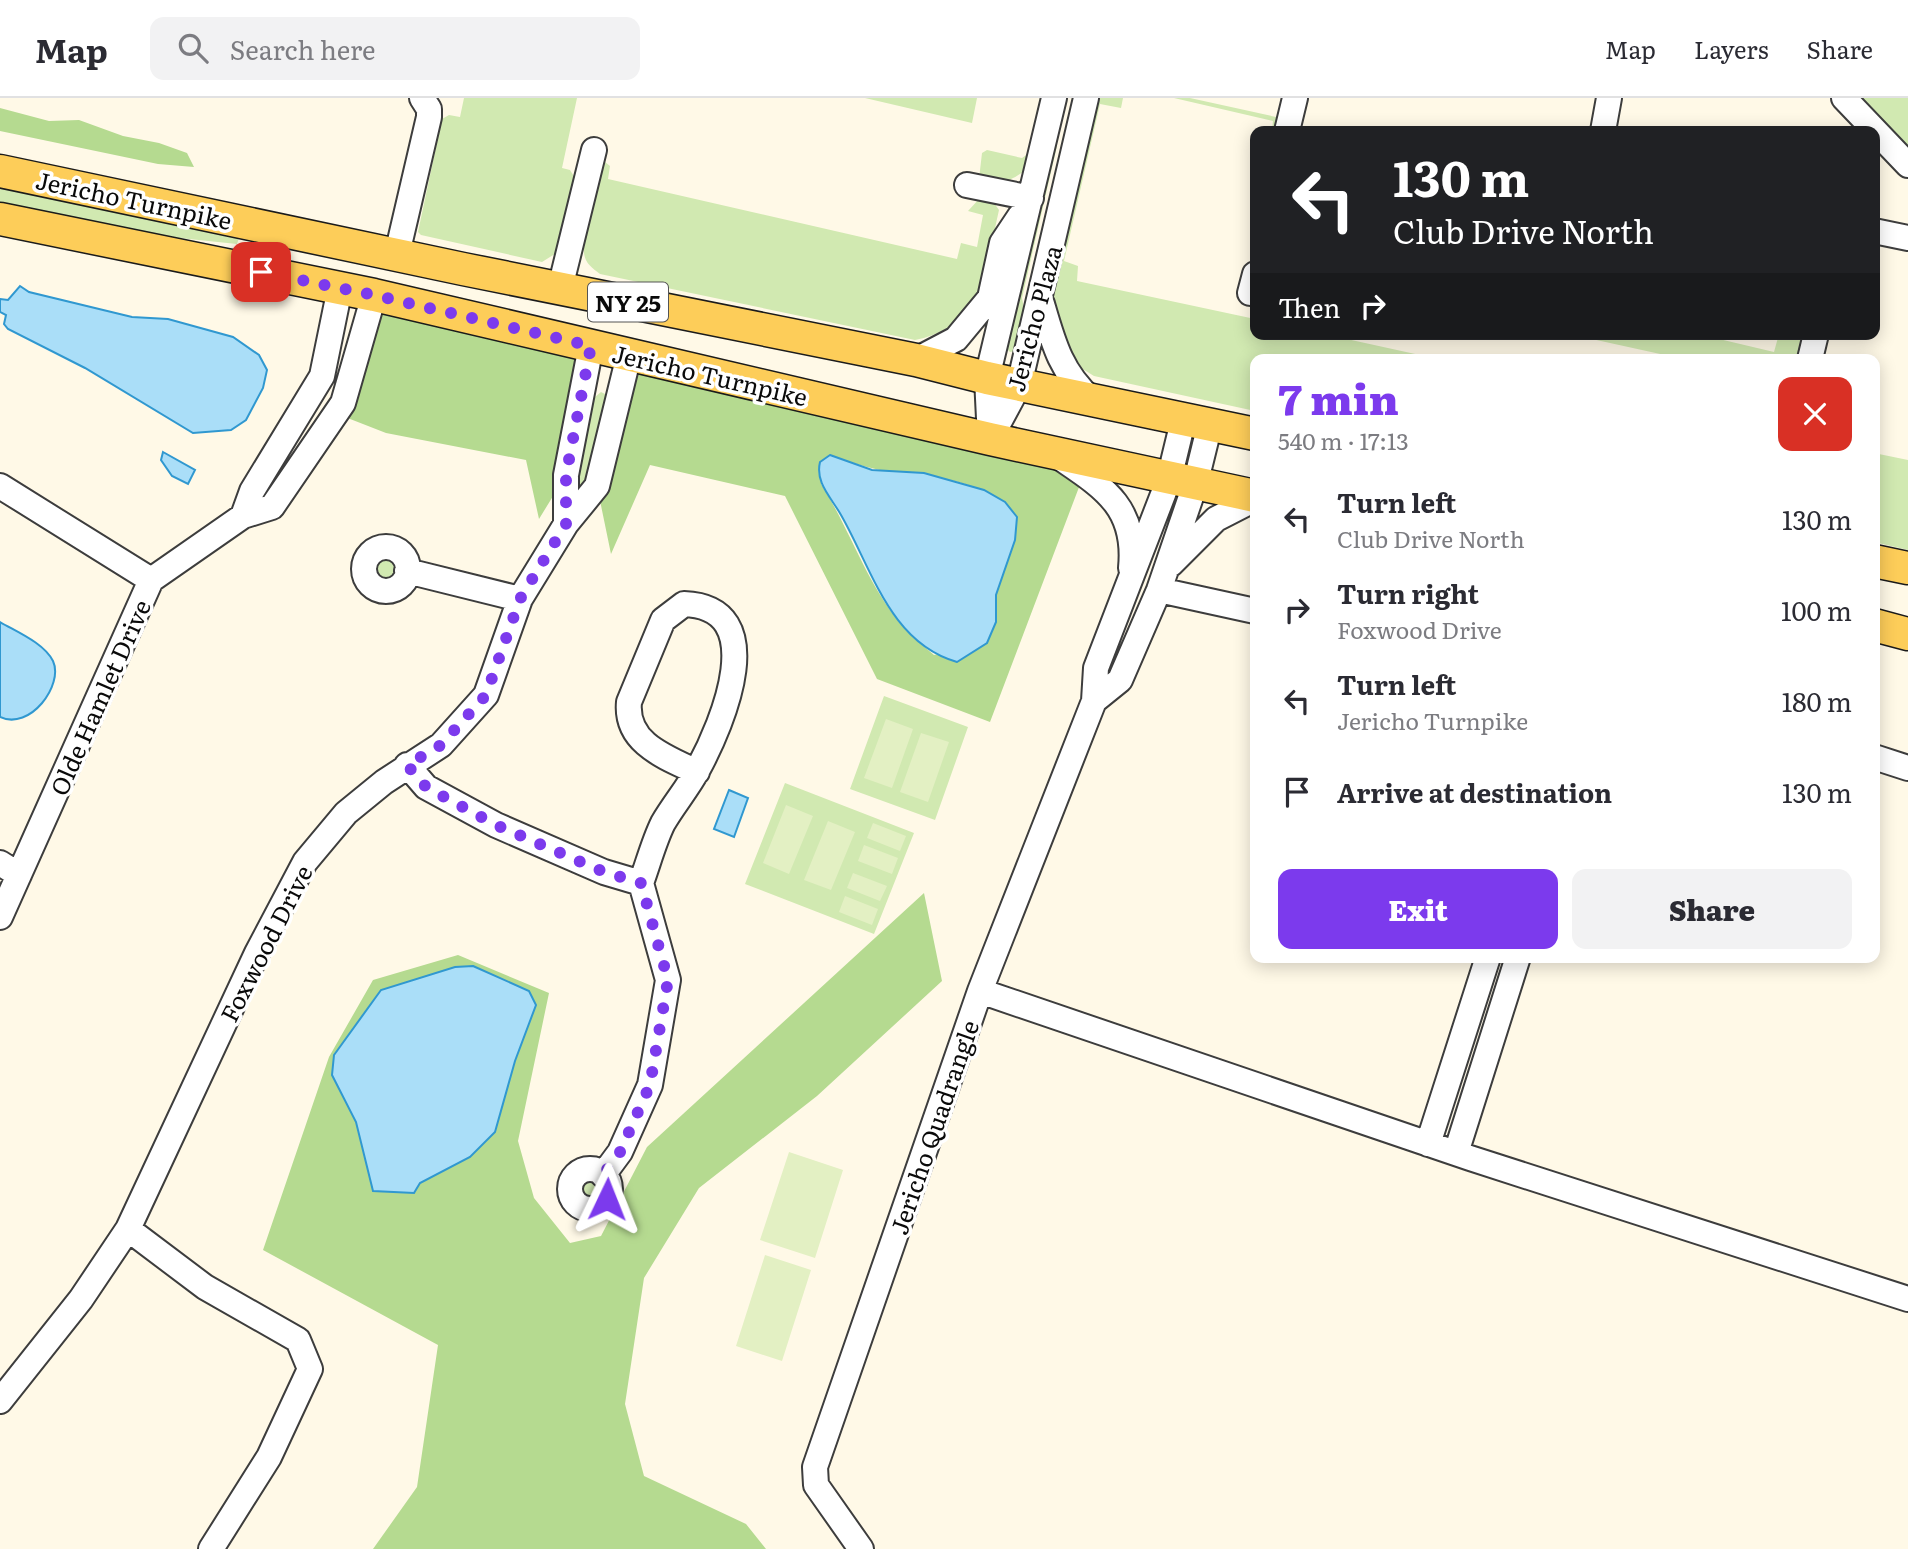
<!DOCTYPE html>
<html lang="en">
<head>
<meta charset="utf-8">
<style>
  body { margin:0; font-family:Literata,serif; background:#f2f2f3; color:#2b2b33; height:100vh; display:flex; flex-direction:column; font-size:26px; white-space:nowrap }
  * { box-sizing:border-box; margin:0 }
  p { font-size:23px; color:#7c7c81 }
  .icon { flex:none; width:38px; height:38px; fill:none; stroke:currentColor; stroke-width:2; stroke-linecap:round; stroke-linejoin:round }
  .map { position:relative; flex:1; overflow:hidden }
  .drawer { position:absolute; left:1250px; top:256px; width:630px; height:609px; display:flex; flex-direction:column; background:#fff; border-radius:14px; box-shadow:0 4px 18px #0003 }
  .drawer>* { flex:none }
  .top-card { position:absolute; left:1250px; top:28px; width:630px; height:214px; border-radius:14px; box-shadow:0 4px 18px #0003; background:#202124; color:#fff; overflow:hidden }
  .pin { position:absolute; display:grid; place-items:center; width:60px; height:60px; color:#fff; margin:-30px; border-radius:14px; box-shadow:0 4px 10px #0006 }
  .me { position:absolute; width:77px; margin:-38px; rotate:2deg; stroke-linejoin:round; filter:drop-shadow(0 0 5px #0008) }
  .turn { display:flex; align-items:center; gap:24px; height:147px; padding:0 28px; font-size:32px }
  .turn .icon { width:91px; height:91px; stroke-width:2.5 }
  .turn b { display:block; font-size:49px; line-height:60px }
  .then { display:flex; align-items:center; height:66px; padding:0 28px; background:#0003; gap:14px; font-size:26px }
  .round { display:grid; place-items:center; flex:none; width:74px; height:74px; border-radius:14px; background:#f2f2f3 }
  .headline { display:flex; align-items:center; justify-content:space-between; height:119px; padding:0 28px }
  h1 { font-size:42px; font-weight:800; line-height:52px; color:#7c3aed }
  .button { display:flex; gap:14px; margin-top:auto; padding:14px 28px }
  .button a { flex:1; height:80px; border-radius:14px; background:#7c3aed; color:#fff; font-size:28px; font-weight:800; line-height:80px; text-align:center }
  .button a+a { background:#f2f2f3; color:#2b2b33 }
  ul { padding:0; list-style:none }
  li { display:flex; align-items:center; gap:21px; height:91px; padding:0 28px }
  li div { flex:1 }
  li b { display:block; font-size:26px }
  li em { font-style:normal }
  header { display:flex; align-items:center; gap:42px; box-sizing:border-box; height:98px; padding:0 35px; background:#fff; border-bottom:2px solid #e1e1e2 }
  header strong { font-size:33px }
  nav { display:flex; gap:38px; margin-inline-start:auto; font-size:24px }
  .search { width:490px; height:63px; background:#f2f2f3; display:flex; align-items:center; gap:18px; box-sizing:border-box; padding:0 24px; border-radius:14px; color:#7c7c81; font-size:26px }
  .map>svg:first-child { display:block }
  .green { fill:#d1e9b1 }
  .forest { fill:#b5da90; fill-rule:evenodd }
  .pitch { fill:#e3f0c3 }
  .water { fill:#aadef8; stroke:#3098d0; stroke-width:2 }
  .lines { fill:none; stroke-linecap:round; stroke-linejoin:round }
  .minor-casing { stroke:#3d3d3d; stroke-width:28 }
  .major-casing { stroke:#1b1b1b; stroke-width:35 }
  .minor { stroke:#fff; stroke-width:24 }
  .major { stroke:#fdcd59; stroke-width:32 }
  .route { stroke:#7c3aed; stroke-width:12; stroke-dasharray:0 21.6 }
  .labels { text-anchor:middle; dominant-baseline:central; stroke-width:7; stroke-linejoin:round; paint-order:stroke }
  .shield { fill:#fff; stroke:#545454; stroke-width:2 }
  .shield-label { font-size:23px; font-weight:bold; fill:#0a0a0a }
  .street-label { font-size:24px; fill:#0a0a0a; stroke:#fff }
</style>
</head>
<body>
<header>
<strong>Map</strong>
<div class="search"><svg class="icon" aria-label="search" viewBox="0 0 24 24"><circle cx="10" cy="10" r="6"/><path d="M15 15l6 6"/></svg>Search here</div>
<nav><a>Map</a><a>Layers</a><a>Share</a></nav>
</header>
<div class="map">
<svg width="1908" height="1451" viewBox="0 0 1908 1451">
  <rect width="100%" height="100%" fill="#fff9e7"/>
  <path class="green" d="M 464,0 L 577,0 L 562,70 L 570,72 L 575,80 L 558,154 L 542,164 L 421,137 L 418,134 L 442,21 L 449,17 L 460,19 Z
    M 865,0 L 977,0 L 972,25 Z
    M 1096,0 L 1123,0 L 1121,10 L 1100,6 L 1064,163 L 1078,168 L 1077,183 L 1255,221 L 1255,236 L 1324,236 L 1438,261 L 1255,261 L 1255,313 L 1094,278 L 1076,267 L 1052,215 L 1052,196 Z
    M 1174,0 L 1190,0 L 1276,19 L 1277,33 L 1272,33 L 1273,23 Z
    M 1856,0 L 1908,0 L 1908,54 Z
    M 1054,46 L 1057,48 L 1022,200 L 1025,216 L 1015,253 L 1010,254 L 1007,251 Z
    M 987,52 L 1022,60 L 1029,55 L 1027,71 C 1011,83 998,89 979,81 L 982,55 Z
    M 605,64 L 610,68 L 608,81 L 957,161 L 961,145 L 977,149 L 983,117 L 968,113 L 979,101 L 994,105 L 999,112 C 986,168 983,229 915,242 L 600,176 C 592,170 585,165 584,155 C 583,143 599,73 605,64 Z
    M 0,89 L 239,140 L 237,146 L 160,138 L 0,104 Z
    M 1569,236 L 1698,236 L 1774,254 L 1779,236 L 1806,236 L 1801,261 L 1683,261 Z
    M 601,294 L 607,297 L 590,387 L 578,392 L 576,382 L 595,299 Z
    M 1874,355 L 1908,362 L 1908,452 L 1874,444 Z
    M370 471a16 16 0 1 1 32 0a16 16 0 1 1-32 0Z
    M 884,598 L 968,629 L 935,722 L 850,691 Z
    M 785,685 L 914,735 L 874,836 L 745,786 Z
    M575 1092a15 15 0 1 1 30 0a15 15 0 1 1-30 0Z"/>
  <path class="forest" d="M 0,10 L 49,23 L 79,22 L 123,38 L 159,45 L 187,55 L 194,69 L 158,66 L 0,33 Z
    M 385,199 L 591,248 L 566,377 L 539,421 L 526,362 L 386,335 L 345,319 Z
    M 629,257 L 1084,376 L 990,624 L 877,581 L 785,398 L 650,367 L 611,456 L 597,388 ZM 851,364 C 907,385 972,367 1017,419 L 1015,442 L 996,497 L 996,524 L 987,545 L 934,557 C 925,549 914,541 906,532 C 868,490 851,433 821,386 Z
    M 924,795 L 942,883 L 817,998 L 699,1090 L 644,1180 L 625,1306 L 644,1378 L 746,1426 L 766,1451 L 373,1451 L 417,1389 L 438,1247 L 263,1152 L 329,959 L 373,882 L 458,857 L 549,895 L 518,1043 L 534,1100 L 570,1145 L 601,1138 L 647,1049 Z"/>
  <path class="pitch" d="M 886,621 L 913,631 L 892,690 L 864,680 Z
    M 921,635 L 949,644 L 928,704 L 900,694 Z
    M 786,707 L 813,718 L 789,776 L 763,765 Z
    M 828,723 L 855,734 L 831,792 L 804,782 Z
    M 873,725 L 906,738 L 900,753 L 867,740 Z
    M 864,747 L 898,760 L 892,776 L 858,763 Z
    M 853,775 L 887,788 L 880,803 L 847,790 Z
    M 845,798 L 878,811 L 872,827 L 839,814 Z
    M 789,1054 L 843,1072 L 815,1160 L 760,1142 Z
    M 765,1157 L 811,1172 L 782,1263 L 736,1248 Z"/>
  <path class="water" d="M 20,188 L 29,194 L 132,219 L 168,221 L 233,239 L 259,257 L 267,272 L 263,290 L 246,322 L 231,332 L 193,335 L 85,270 L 8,231 L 4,226 L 6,217 L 0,214 L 0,201 L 8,202 Z
    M 163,354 L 195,372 L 188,386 L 172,378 L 161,362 Z
    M 830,357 L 872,372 L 924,375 L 984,392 L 1005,404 L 1017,419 L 1015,442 L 996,497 L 996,524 L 987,545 L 957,564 C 890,545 872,471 841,417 C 831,399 815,385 820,364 Z
    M 0,524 C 17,534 44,545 53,563 C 64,587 30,633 0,619 Z
    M 729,692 L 748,700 L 734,739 L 714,731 Z
    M 473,868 L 529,893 L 536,907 L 515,963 L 495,1034 L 470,1059 L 420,1085 L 414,1095 L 373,1093 L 356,1024 L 332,977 L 334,957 L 381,892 L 455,869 Z"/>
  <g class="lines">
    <g class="minor-casing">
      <path id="minor" d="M 1844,0 L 1908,67
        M 1287,33 L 1295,0
        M 1603,33 L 1609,0
        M 967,87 L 1031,100
        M 1874,133 L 1908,140
        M 397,156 L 429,19 L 429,11 L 422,0
        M 560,190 L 594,52
        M 1250,195 L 1255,176
        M 1042,206 C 1053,244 1061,275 1092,302
        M 1810,261 L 1816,236
        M 916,262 L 956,241 L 990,200 L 1002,145 L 1020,118
        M 990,341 L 1019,287 L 1086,0
        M 990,341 L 987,280 L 1054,0
        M 1059,359 C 1103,389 1137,409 1131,470
        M 0,388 L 151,482
        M 243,418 L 252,393 L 322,278 L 340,190
        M 566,426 L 566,377 L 591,248
        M364 471a22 22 0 1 1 44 0a22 22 0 1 1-44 0Z
        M 1171,466 L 1216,421 L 1255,401
        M 407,473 L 520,501
        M 1159,492 L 1255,513
        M 1094,603 L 1120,582 L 1159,492 L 1195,387 L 1210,326
        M 1874,659 L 1908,670
        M 407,667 L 426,689 L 496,727 L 604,774 L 641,785
        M 0,765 L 19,777
        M 641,785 C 648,766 654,743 663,725 C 674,706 688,690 698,671 C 723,625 772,509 684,506 L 663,522 L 629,604 C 625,645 665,659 697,674
        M 0,819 L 151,482 L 243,418 L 272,409 L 343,305 L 374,197
        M 980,893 L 1470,1060 L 1908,1201
        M 1428,1046 L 1488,859
        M 1456,1055 L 1518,859
        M570 1091a20 20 0 1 1 40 0a20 20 0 1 1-40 0Z
        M 603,1077 L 620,1054 L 650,987 L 668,882 L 641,785
        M 128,1131 L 257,855 L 305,764 L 346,715 L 384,684 L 441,647 L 486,597 L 520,501 L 566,426 L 597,388 L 629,257
        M 0,1303 L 81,1201 L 128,1131 L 205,1189 L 298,1242 L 310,1271 L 269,1359 L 211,1451
        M 861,1451 L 816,1387 L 815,1369 L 980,893 L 1094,603 L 1096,570 L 1169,381 L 1184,319"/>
    </g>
    <g class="major-casing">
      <path id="major" d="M 0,73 L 463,171 L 916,262 L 987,280 L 1255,336
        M 0,121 L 374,197 L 990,341 L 1255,398
        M 1874,463 L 1908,470
        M 1874,527 L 1908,536"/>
    </g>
    <use href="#minor" class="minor"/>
    <use href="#major" class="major"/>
  </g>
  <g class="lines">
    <path class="route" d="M 261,174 L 374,197 L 591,248 L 566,377 L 566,426 L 520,501 L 486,597 L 441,647 L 407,667 L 426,689 L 496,727 L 604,774 L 641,785 L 668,882 L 650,987 L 620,1054 L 603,1077 L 609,1088 L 607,1101"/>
  </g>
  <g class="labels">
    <rect class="shield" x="588" y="184.5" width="80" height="39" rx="5"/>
    <g class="shield-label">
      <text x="628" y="204">NY 25</text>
    </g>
    <g class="street-label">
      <text transform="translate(134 101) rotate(12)">Jericho Turnpike</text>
      <text transform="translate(1033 220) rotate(-75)">Jericho Plaza</text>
      <text transform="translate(710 276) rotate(13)">Jericho Turnpike</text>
      <text transform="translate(99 599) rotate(-66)">Olde Hamlet Drive</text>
      <text transform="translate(265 845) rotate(-63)">Foxwood Drive</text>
      <text transform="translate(933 1029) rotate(-71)">Jericho Quadrangle</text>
    </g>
  </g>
</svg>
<div class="pin" style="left:261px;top:174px;background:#d93025"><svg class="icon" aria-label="arrive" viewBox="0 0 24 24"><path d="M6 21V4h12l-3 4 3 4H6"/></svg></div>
<svg class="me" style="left:607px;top:1101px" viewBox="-20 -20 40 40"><path d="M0-17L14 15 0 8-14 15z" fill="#7c3aed" stroke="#fff" stroke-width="4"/></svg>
<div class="top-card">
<div class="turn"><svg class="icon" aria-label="left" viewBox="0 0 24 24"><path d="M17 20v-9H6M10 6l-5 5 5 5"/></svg><div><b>130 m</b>Club Drive North</div></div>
<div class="then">Then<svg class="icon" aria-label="right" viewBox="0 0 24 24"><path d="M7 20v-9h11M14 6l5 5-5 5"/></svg></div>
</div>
<section class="drawer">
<div class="headline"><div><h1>7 min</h1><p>540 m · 17:13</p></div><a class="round" style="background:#d93025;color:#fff"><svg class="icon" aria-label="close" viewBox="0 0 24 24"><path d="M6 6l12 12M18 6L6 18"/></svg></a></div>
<ul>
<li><svg class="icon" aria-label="left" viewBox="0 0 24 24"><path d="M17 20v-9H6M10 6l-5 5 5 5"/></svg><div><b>Turn left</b><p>Club Drive North</p></div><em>130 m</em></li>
<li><svg class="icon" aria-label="right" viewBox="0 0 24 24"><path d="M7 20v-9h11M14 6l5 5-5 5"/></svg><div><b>Turn right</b><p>Foxwood Drive</p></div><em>100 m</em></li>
<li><svg class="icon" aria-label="left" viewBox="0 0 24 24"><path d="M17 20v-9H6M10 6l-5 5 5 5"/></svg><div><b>Turn left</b><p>Jericho Turnpike</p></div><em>180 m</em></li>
<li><svg class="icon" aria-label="arrive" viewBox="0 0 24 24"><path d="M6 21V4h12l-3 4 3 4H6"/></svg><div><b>Arrive at destination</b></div><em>130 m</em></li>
</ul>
<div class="button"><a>Exit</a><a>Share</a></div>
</section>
</div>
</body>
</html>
